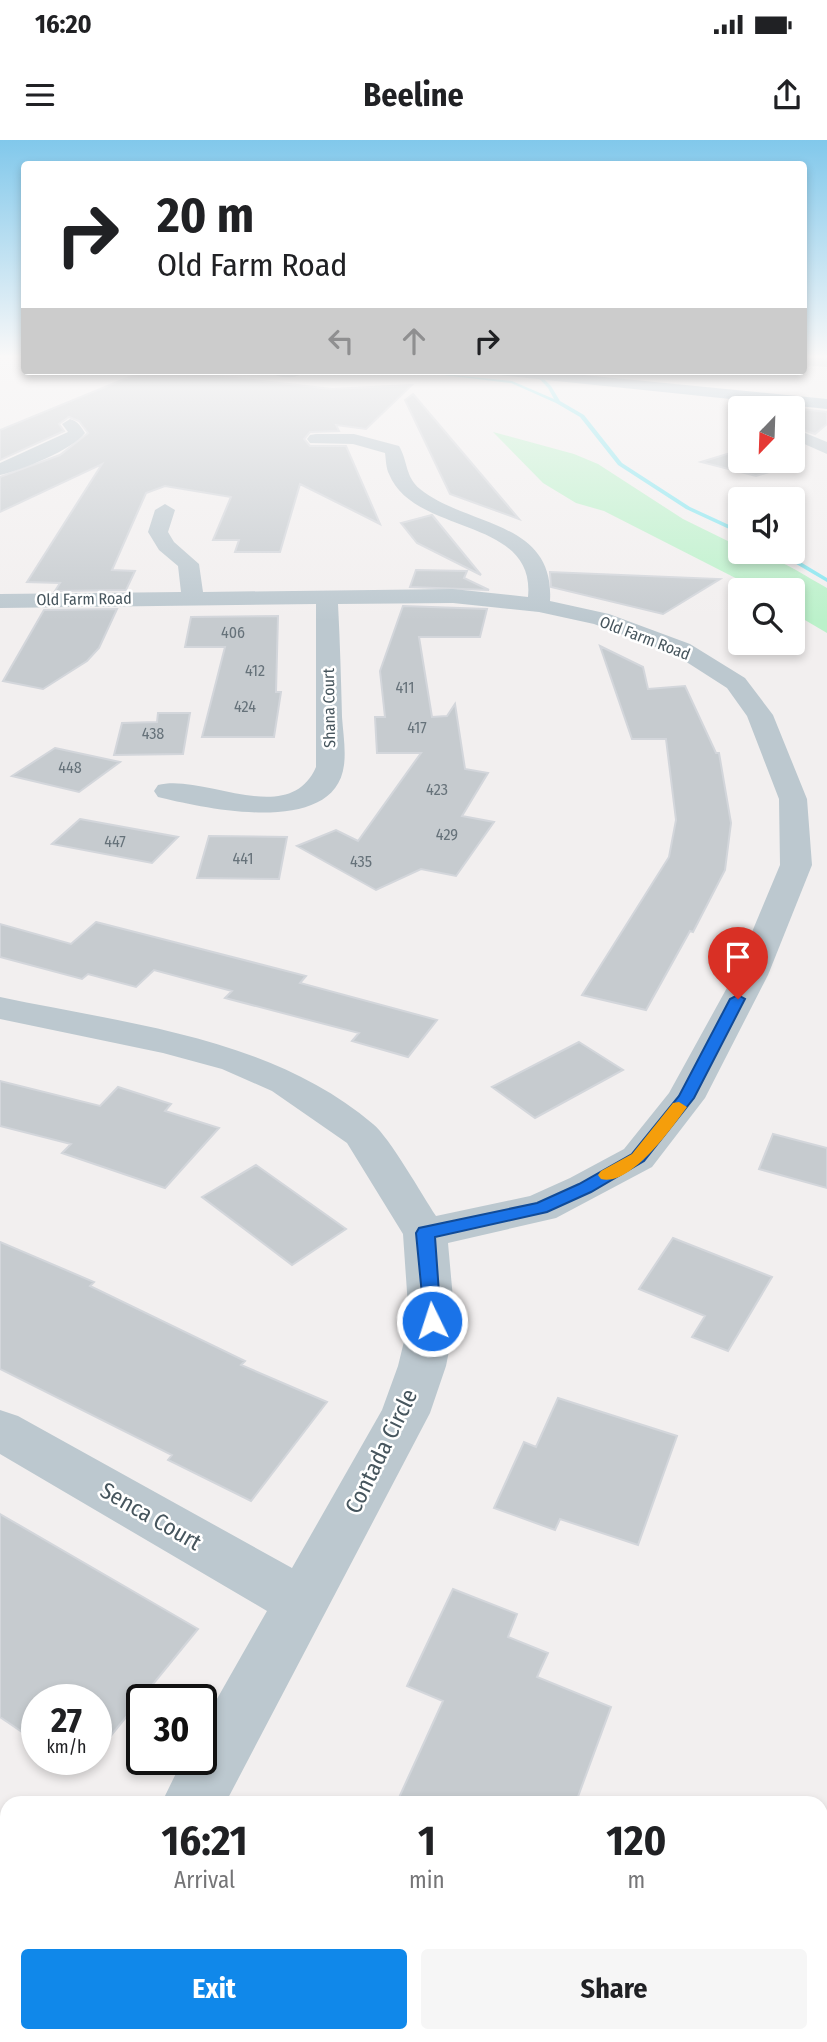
<!DOCTYPE html>
<html lang="en">
<head>
<meta charset="utf-8">
<style>
  body { margin:0; font-family:"Fira Sans Condensed",sans-serif; background:#f6f6f6; color:#202124; height:100vh; display:flex; flex-direction:column; font-size:26px; white-space:nowrap }
  * { box-sizing:border-box; margin:0 }
  p { font-size:23px; color:#757577 }
  .icon { flex:none; width:38px; height:38px; fill:none; stroke:currentColor; stroke-width:2; stroke-linecap:round; stroke-linejoin:round }
  .map { position:relative; flex:1; overflow:hidden }
  .side { position:absolute; left:0px; top:1656px; width:828px; height:247px; display:flex; flex-direction:column; background:#fff; border-radius:21px 21px 0 0; box-shadow:0 4px 10px #0003 }
  .side>* { flex:none }
  .banner { position:absolute; left:21px; top:21px; width:786px; height:214px; border-radius:7px; box-shadow:0 4px 10px #0003; background:#fff; color:#202124; overflow:hidden }
  .needle { width:46px; rotate:203deg }
  .buttons { position:absolute; left:728px; top:256px; display:grid; gap:14px }
  .buttons a { display:grid; place-items:center; width:77px; height:77px; border-radius:7px; background:#fff; box-shadow:0 4px 10px #0003; font-size:35px }
  .speed { position:absolute; left:21px; top:1544px; display:flex; gap:14px; font-size:35px; font-weight:700; text-align:center }
  .speed>* { display:grid; place-content:center; width:91px; height:91px; border-radius:50%; background:#fff; box-shadow:0 4px 10px #0003; line-height:1 }
  .speed small { font-size:18px; font-weight:400 }
  .speed .limit { border:4px solid #111; border-radius:10px; background:#fff; color:#111 }
  .pin { position:absolute; display:grid; place-items:center; width:60px; height:60px; color:#fff; margin:-72px -30px; border-radius:50% 50% 50% 0; rotate:-45deg; box-shadow:0 0 7px #0007 }
  .pin .icon { rotate:45deg }
  .me { position:absolute; width:77px; margin:-38px; rotate:356deg; stroke-linejoin:round; filter:drop-shadow(0 0 5px #0008) }
  .turn { display:flex; align-items:center; gap:24px; height:147px; padding:0 21px; font-size:32px }
  .turn .icon { width:91px; height:91px; stroke-width:2.5 }
  .turn b { display:block; font-size:49px; line-height:60px }
  .lanes { display:flex; align-items:center; height:66px; padding:0 21px; background:#0003; justify-content:center; gap:35px; direction:ltr }
  .lanes .off { opacity:.35 }
  .eta { display:flex; justify-content:space-evenly; align-items:center; height:119px; text-align:center }
  .eta b { font-size:42px; font-weight:700; line-height:49px }
  .action { display:flex; gap:14px; margin-top:auto; padding:14px 21px }
  .action a { flex:1; height:80px; border-radius:7px; background:#1088ea; color:#fff; font-size:28px; font-weight:700; line-height:80px; text-align:center }
  .action a+a { background:#f6f6f6; color:#202124 }
  .status { display:flex; justify-content:space-between; align-items:center; height:49px; padding:0 35px; background:#fff; direction:ltr }
  .status svg { height:19px; fill:currentColor }
  header { display:flex; justify-content:space-between; align-items:center; height:91px; padding:0 21px; background:#fff; font-size:32px; font-weight:700 }
  .map>svg:first-child { display:block }
  .green { fill:#bbf1ca }
  .lines { fill:none; stroke-linecap:round; stroke-linejoin:round }
  .stream { fill:#86e6f0; fill-rule:evenodd }
  .building { fill:#c6cbcf; stroke:#d3d6db; stroke-width:2 }
  .minor { fill:#bcc8cf; fill-rule:evenodd }
  .major { fill:#adc2cf; fill-rule:evenodd }
  .route { fill:#1a73e8; stroke:#114b97; stroke-width:2 }
  .slow { fill:#f59e0b }
  .labels { text-anchor:middle; dominant-baseline:central; stroke-width:5; stroke-linejoin:round; paint-order:stroke }
  .far-street-label { font-size:16px; fill:#46555d; stroke:#fff }
  .number-label { font-size:16px; fill:#66727a }
  .near-street-label { font-size:23px; fill:#46555d; stroke:#fff }
</style>
</head>
<body>
<div class="status"><b>16:20</b><svg viewBox="0 0 49 12"><path d="M0 12V9h3v3zM5 12V6h3v6zM10 12V3h3v9zM15 12V0h3v12zM26 1h20v11H26zM47 4h2v5h-2z"/></svg></div>
<header><svg class="icon" aria-label="menu" viewBox="0 0 24 24"><path d="M4 6h16M4 12h16M4 18h16"/></svg>Beeline<svg class="icon" aria-label="share" viewBox="0 0 24 24"><path d="M12 15V3M7 8l5-5 5 5M5 13v7h14v-7"/></svg></header>
<div class="map">
<svg width="827" height="1902" viewBox="0 0 827 1902">
  <rect width="100%" height="100%" fill="#f2efef"/>
  <path class="green" d="M 493,292 L 574,314 L 598,324 L 683,379 L 740,407 L 740,411 C 769,411 802,434 827,448 L 827,493 L 793,473 L 793,450 L 759,450 L 604,371 L 576,363 L 543,343 Z"/>
  <g class="lines">
    <path class="stream" d="M 411,231 L 512,241 L 554,259 L 548,248 L 532,231 L 536,231 L 551,246 L 560,261 L 584,275 L 622,323 L 690,367 L 740,390 L 740,394 L 686,369 L 618,325 L 580,277 L 556,263 L 511,243 Z
      M 774,411 L 782,411 L 827,438 L 827,442 Z"/>
  </g>
  <path class="building" d="M 144,231 L 176,231 L 332,249 L 412,245 L 366,289 L 336,285 L 339,291 L 310,292 L 304,299 L 310,306 L 346,306 L 380,384 L 300,344 L 280,412 L 235,412 L 239,400 L 213,400 L 231,357 L 165,346 L 146,353 L 112,430 L 135,431 L 126,450 L 55,451 L 60,443 L 27,442 L 102,324 L 0,372 L 0,337 L 60,315 L 88,293 L 79,281 L 69,277 L 59,284 L 64,291 L 0,320 L 0,290 Z
    M 413,254 L 519,379 L 450,354 L 405,260 Z
    M 793,268 L 827,272 L 827,284 L 815,294 L 793,286 Z
    M 740,310 L 740,320 L 785,320 L 772,331 L 756,336 L 701,322 Z
    M 432,375 L 481,435 L 417,403 L 401,383 Z
    M 416,430 L 467,431 L 464,438 L 489,450 L 410,447 Z
    M 550,433 L 550,432 L 720,439 L 663,474 L 551,447 Z
    M 403,466 L 487,469 L 480,497 L 419,497 L 432,577 L 447,576 L 455,564 L 465,629 L 488,633 L 462,676 L 494,682 L 456,736 L 421,729 L 376,750 L 297,706 L 336,690 L 358,701 L 421,613 L 377,613 L 375,577 L 385,577 L 380,531 Z
    M 117,469 L 99,508 L 87,521 L 43,549 L 3,541 L 44,470 Z
    M 278,476 L 276,552 L 281,552 L 274,597 L 202,597 L 225,507 L 185,507 L 191,477 Z
    M 600,506 L 643,527 L 648,549 L 685,546 L 716,613 L 719,613 L 731,683 L 725,730 L 693,792 L 690,791 L 646,870 L 582,855 L 669,717 L 676,680 L 666,599 L 632,599 Z
    M 158,573 L 190,573 L 183,614 L 114,615 L 122,583 L 157,582 Z
    M 55,608 L 120,622 L 79,652 L 12,636 Z
    M 80,679 L 178,697 L 152,723 L 52,704 Z
    M 209,696 L 287,697 L 279,739 L 197,738 Z
    M 96,782 L 306,836 L 300,843 L 437,880 L 408,917 L 352,901 L 359,893 L 225,858 L 232,851 L 154,830 L 136,847 L 88,834 L 82,839 L 0,817 L 0,784 L 71,804 Z
    M 579,902 L 623,930 L 535,978 L 492,947 Z
    M 0,941 L 100,966 L 118,947 L 171,964 L 165,971 L 219,988 L 165,1048 L 62,1013 L 71,1004 L 0,986 Z
    M 773,994 L 827,1008 L 827,1048 L 759,1029 Z
    M 256,1025 L 346,1089 L 292,1125 L 202,1057 Z
    M 673,1098 L 772,1137 L 728,1211 L 692,1197 L 705,1176 L 639,1149 Z
    M 0,1102 L 94,1142 L 90,1146 L 245,1221 L 241,1225 L 327,1262 L 251,1361 L 168,1320 L 172,1315 L 0,1229 Z
    M 558,1258 L 677,1296 L 638,1405 L 560,1379 L 555,1390 L 494,1368 L 524,1302 L 536,1307 Z
    M 0,1374 L 198,1489 L 96,1614 L 96,1559 L 37,1559 L 37,1602 L 0,1577 Z
    M 453,1449 L 517,1474 L 508,1497 L 548,1513 L 537,1537 L 611,1567 L 576,1662 L 397,1662 L 443,1561 L 407,1546 Z"/>
  <g class="lines">
    <path class="minor" d="M 803,217 L 827,219 L 827,227 L 803,225 Z
      M 269,231 L 301,231 L 302,233 C 295,240 276,238 269,231 Z
      M 70,279 C 78,281 81,287 85,293 C 72,310 22,330 0,335 L 0,323 L 68,292 L 62,284 Z
      M 793,288 L 827,302 L 827,314 L 793,299 Z
      M 316,294 L 354,294 L 399,306 C 408,321 405,337 420,349 C 467,387 555,380 550,461 L 609,474 L 690,504 L 745,538 L 773,575 L 807,659 L 812,725 L 768,835 L 705,958 L 652,1027 L 556,1078 L 448,1103 L 455,1181 L 446,1226 L 430,1273 L 226,1662 L 162,1662 L 183,1619 L 201,1619 L 201,1587 L 267,1471 L 0,1314 L 0,1270 L 18,1276 L 292,1428 L 382,1270 L 398,1226 L 409,1181 L 403,1094 L 347,1003 L 272,951 L 222,929 L 163,913 L 0,879 L 0,857 C 127,884 270,897 373,984 C 390,998 422,1055 436,1076 L 530,1056 L 570,1038 L 624,1009 L 669,953 L 734,835 L 780,725 L 779,659 L 747,576 L 727,548 L 674,514 L 594,484 L 539,472 L 453,463 L 338,464 C 340,502 341,539 342,577 C 343,592 346,610 344,625 C 335,698 203,668 158,657 L 154,651 L 158,645 C 204,633 289,689 316,627 L 316,464 L 0,468 L 0,454 L 181,452 L 178,426 L 159,410 L 148,392 L 155,370 L 165,364 L 175,370 L 168,392 L 174,402 L 199,424 L 203,452 L 453,449 L 528,457 C 536,376 414,396 389,334 C 386,328 386,320 385,313 L 353,304 L 310,303 L 307,299 L 310,295 Z
      M 32,1895 L 102,1895 L 99,1902 L 29,1902 Z"/>
    <path class="major" d="M 491,231 L 543,231 L 827,259 L 827,269 L 498,235 Z"/>
  </g>
  <linearGradient id="sky" x2="0" y2="1"><stop stop-color="#81c8eb"/><stop offset="0.45" stop-color="#f9f8f8"/><stop offset="1" stop-color="#f9f8f8" stop-opacity="0"/></linearGradient>
  <rect width="827" height="481" fill="url(#sky)"/>
  <path class="route" d="M 738,855 L 745,859 L 694,958 L 644,1021 L 591,1052 L 547,1072 L 435,1097 L 441,1181 L 439,1186 L 425,1186 L 416,1093 L 419,1088 L 537,1063 L 579,1044 L 632,1014 L 679,956 L 730,859 Z"/>
  <path class="slow" d="M 679,962 L 687,967 C 672,988 630,1047 601,1039 L 598,1035 L 601,1031 L 632,1014 L 673,963 Z"/>
  <g class="labels">
    <g class="far-street-label">
      <text transform="translate(84 459) rotate(-1)">Old Farm Road</text>
      <text transform="translate(645 498) rotate(21)">Old Farm Road</text>
      <text transform="translate(329 568) rotate(-91)">Shana Court</text>
    </g>
    <g class="number-label">
      <text x="233" y="492">406</text>
      <text x="255" y="530">412</text>
      <text x="405" y="547">411</text>
      <text x="245" y="566">424</text>
      <text x="417" y="587">417</text>
      <text x="153" y="593">438</text>
      <text x="70" y="627">448</text>
      <text x="437" y="649">423</text>
      <text x="447" y="694">429</text>
      <text x="115" y="701">447</text>
      <text x="243" y="718">441</text>
      <text x="361" y="721">435</text>
    </g>
    <g class="near-street-label">
      <text transform="translate(381 1311) rotate(-64)">Contada Circle</text>
      <text transform="translate(151 1376) rotate(30)">Senca Court</text>
    </g>
  </g>
</svg>
<div class="buttons">
<a><svg class="needle" viewBox="-14 -14 28 28"><path d="M0-13l5 13h-10z" fill="#e53935"/><path d="M0 13l5-13h-10z" fill="#757577"/></svg></a>
<a><svg class="icon" aria-label="sound" viewBox="0 0 24 24"><path d="M4 9h4l5-4v14l-5-4H4zM17 9q2 3 0 6"/></svg></a>
<a><svg class="icon" aria-label="search" viewBox="0 0 24 24"><circle cx="10" cy="10" r="6"/><path d="M15 15l6 6"/></svg></a>
</div>
<div class="speed"><div>27<small>km/h</small></div><div class="limit">30</div></div>
<div class="pin" style="left:738px;top:859px;background:#d93025"><svg class="icon" aria-label="arrive" viewBox="0 0 24 24"><path d="M6 21V4h12l-3 4 3 4H6"/></svg></div>
<svg class="me" style="left:432px;top:1181px" viewBox="-20 -20 40 40"><circle r="17" fill="#1a73e8" stroke="#fff" stroke-width="3"/><path d="M0-11L8 9 0 5-8 9z" fill="#fff"/></svg>
<div class="banner">
<div class="turn"><svg class="icon" aria-label="right" viewBox="0 0 24 24"><path d="M7 20v-9h11M14 6l5 5-5 5"/></svg><div><b>20 m</b>Old Farm Road</div></div>
<div class="lanes"><svg class="icon off" aria-label="left" viewBox="0 0 24 24"><path d="M17 20v-9H6M10 6l-5 5 5 5"/></svg><svg class="icon off" aria-label="ahead" viewBox="0 0 24 24"><path d="M12 20V5M6 11l6-6 6 6"/></svg><svg class="icon" aria-label="right" viewBox="0 0 24 24"><path d="M7 20v-9h11M14 6l5 5-5 5"/></svg></div>
</div>
<section class="side">
<div class="eta">
<div><b>16:21</b><p>Arrival</p></div>
<div><b>1</b><p>min</p></div>
<div><b>120</b><p>m</p></div>
</div>
<div class="action"><a>Exit</a><a>Share</a></div>
</section>
</div>
</body>
</html>
